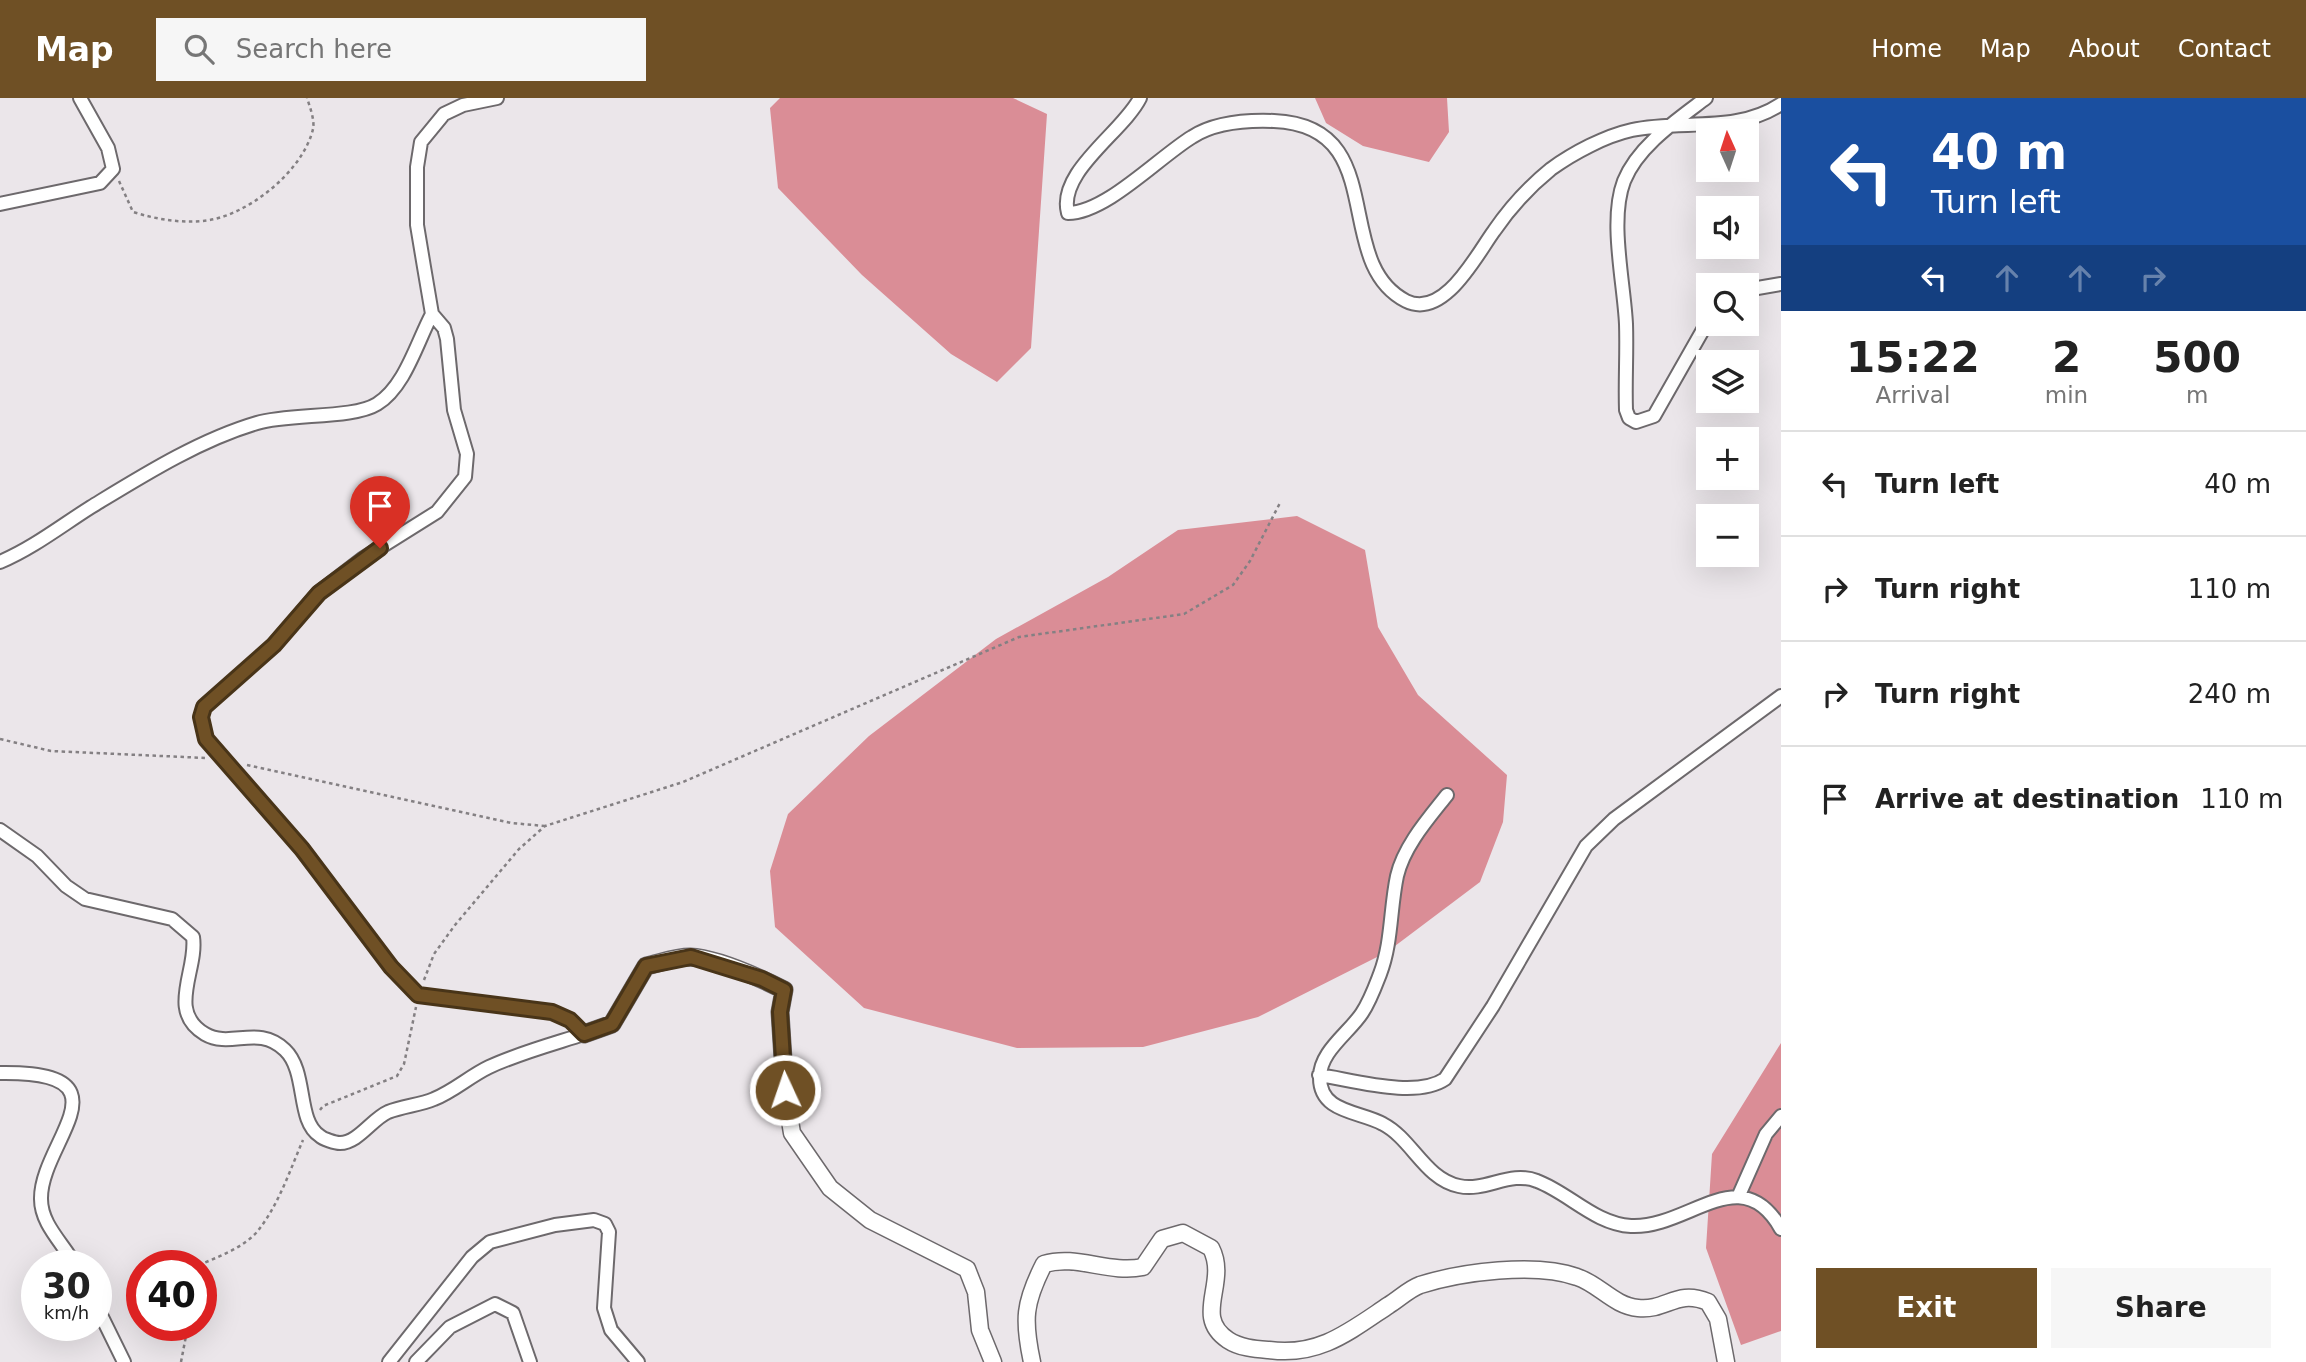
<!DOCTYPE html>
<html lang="en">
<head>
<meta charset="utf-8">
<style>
  body { margin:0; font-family:"DejaVu Sans",sans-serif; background:#f6f6f6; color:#222; height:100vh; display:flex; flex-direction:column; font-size:26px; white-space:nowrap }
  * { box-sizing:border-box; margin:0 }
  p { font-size:23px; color:#767676 }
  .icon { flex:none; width:38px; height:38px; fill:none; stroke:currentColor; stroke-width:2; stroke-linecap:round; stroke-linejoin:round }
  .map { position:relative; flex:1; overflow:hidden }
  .sheet { display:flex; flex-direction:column; background:#fff; width:525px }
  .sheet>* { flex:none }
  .banner { background:#1a4fa0; color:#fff; overflow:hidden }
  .needle { width:46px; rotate:357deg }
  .tools { position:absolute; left:1696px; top:21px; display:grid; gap:14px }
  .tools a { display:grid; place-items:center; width:63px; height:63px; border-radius:0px; background:#fff; box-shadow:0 7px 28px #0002; font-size:35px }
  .speed { position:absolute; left:21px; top:1152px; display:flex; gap:14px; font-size:35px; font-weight:700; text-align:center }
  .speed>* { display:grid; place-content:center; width:91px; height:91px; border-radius:50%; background:#fff; box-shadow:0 7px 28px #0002; line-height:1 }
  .speed small { font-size:18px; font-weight:400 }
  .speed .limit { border:10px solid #d22; background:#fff; color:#111 }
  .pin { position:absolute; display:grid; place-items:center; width:60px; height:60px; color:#fff; margin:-72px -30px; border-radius:50% 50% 50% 0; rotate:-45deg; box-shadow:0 0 7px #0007 }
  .pin .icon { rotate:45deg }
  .me { position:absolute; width:77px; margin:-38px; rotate:357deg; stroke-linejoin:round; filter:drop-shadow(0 0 5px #0008) }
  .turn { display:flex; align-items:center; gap:24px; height:147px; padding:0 35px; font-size:32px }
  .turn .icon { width:91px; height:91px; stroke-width:2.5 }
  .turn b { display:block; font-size:49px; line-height:60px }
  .lanes { display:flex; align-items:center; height:66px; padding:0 35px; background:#0003; justify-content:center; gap:35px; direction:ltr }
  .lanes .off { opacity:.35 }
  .eta { display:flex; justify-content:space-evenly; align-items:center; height:119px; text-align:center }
  .eta b { font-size:42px; font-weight:800; line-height:49px }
  .cta { display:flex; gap:14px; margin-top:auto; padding:14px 35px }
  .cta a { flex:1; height:80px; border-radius:0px; background:#6f5025; color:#fff; font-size:28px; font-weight:800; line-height:80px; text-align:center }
  .cta a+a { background:#f6f6f6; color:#222 }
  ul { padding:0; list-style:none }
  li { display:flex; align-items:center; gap:21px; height:105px; padding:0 35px; border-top:2px solid #e0e0e0 }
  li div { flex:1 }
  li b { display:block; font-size:26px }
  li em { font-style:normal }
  header { display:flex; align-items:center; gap:42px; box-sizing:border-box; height:98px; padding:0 35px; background:#6f5025; color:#fff }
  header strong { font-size:33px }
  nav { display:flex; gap:38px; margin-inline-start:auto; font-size:24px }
  .search { width:490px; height:63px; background:#f6f6f6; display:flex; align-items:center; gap:18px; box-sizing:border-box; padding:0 24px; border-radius:0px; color:#767676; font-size:26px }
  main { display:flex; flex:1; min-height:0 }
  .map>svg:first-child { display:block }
  .forest { fill:#da8d96 }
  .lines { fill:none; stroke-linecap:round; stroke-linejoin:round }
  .street-casing { stroke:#6d696c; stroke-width:16 }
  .secondary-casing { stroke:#6d696c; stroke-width:19 }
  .path { stroke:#848083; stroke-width:2.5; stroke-dasharray:3.5 3.5; stroke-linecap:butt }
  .street { stroke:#fff; stroke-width:12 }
  .secondary { stroke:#fff; stroke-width:16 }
  .route-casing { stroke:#483418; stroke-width:18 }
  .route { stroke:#6f5025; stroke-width:12 }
</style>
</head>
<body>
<header>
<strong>Map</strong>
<div class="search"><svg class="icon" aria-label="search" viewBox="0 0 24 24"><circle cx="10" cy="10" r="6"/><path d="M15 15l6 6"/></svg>Search here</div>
<nav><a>Home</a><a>Map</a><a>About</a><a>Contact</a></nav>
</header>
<main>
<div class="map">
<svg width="1781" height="1264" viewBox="0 0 1781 1264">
  <rect width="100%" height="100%" fill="#ebe6ea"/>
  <path class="forest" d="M 780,0 L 1013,0 L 1047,16 L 1031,250 L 997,284 L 951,256 L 862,177 L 778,90 L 770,10 Z
    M 1315,0 L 1447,0 L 1449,34 L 1429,64 L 1363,48 L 1326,25 Z
    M 1297,418 L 1365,452 L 1378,529 L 1418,597 L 1507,677 L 1503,724 L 1480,784 L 1387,854 L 1258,919 L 1143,949 L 1017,950 L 864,910 L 775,829 L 770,773 L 788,716 L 869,638 L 996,541 L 1108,479 L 1178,432 Z
    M 1781,945 L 1781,1233 L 1741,1247 L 1706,1150 L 1712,1056 Z"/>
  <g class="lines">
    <g class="street-casing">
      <path id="street" d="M 1140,0 C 1123,34 1057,74 1068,115 C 1106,115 1159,59 1192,39 C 1215,24 1248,22 1274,23 C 1392,28 1330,164 1406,203 C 1444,222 1477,156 1494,133 C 1509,111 1530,88 1551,71 C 1573,55 1605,38 1632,32 C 1681,21 1736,36 1781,6
        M 1706,0 C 1677,22 1638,48 1624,83 C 1609,122 1624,184 1626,226 C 1627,255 1625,283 1626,312 L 1629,320 L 1636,324 L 1654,318 L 1708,223
        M 0,106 L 100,85 L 113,71 L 108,50 L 80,0
        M 1746,192 L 1781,186
        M 0,464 C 33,450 61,428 91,409 C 142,378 199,342 257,325 C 290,315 353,321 377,306 C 405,289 417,244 432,216
        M 1447,697 C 1428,721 1404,748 1397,778 C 1390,811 1392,845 1380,876 C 1375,889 1370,903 1362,915 C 1349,935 1319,954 1320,980 C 1320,1015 1360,1013 1383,1026 C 1412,1041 1425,1081 1459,1088 C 1486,1094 1510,1072 1537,1083 C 1569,1095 1595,1126 1631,1128 C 1688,1131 1741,1060 1781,1131
        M 0,732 L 37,758 L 66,788 L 85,801 L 172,821 L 193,839 C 198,872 166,913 205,936 C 231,951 258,926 285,952 C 308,974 296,1023 320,1038 C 323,1041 335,1045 340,1045 C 358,1045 372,1021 388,1014 C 403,1008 420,1007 434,1001 C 454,993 470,978 489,969 C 519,955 553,946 584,936 L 570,922 L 552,914 L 418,897 L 391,869 L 302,751 L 206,641 L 201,619 L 204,609 L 274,547 L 319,494 L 362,461 L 437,414 L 465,379 L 467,356 L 454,312 L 447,241 L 444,230 L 432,216 L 424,169 L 417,127 L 417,69 L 421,44 L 444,16 L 463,7 L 497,0
        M 0,975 C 135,973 40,1044 41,1101 C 41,1127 64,1146 75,1167
        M 1319,977 C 1353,982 1416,1001 1445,981 L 1493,908 L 1586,748 L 1614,721 L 1781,598
        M 1739,1097 L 1766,1036 L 1781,1018
        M 96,1207 L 124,1264
        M 389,1264 L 472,1159 L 490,1144 L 555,1127 L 594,1122 L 605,1126 L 609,1134 L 604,1210 L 611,1232 L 638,1264
        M 416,1264 L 450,1229 L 495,1206 L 513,1215 L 530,1264"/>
    </g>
    <g class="secondary-casing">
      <path id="secondary" d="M 584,936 L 612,926 L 646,868 C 660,865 675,859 690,859 C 716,860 760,880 784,892 L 780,914 L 785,992 L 792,1035 L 830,1090 L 870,1122 L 967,1171 L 976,1194 L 980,1232 L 993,1264
        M 1032,1264 C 1023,1222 1024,1205 1044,1166 C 1077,1156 1108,1176 1143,1169 L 1162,1141 L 1183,1135 L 1211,1150 C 1229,1185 1192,1218 1228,1242 C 1240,1250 1256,1251 1269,1252 C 1319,1259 1350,1233 1389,1207 C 1399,1201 1409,1191 1420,1187 C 1461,1174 1536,1164 1577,1179 C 1599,1186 1614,1208 1638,1210 C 1667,1213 1676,1191 1708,1204 L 1718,1221 L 1726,1264"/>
    </g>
    <path class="path" d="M 119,83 L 133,114 C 156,121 177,125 202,123 C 245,120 303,74 313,31 C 315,23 310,9 307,0
      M 0,641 L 51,653 L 206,660
      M 247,667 L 511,725 L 545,728
      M 424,882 L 434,856 L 455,827 L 519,751 L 545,728 L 683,684 L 1019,539 L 1184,516 L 1233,487 L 1250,463 L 1281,403
      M 320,1012 L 323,1008 L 397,978 L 404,966 L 416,909
      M 199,1167 C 218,1159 242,1150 256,1135 C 278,1109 290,1072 303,1042
      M 181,1264 L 186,1238 L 184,1227"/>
    <use href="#street" class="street"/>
    <use href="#secondary" class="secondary"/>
  </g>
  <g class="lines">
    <g class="route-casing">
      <path id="route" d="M 380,450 L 319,495 L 274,547 L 204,609 L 201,619 L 206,641 L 302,751 L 391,869 L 418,897 L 552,914 L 570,922 L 584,936 L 612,926 L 646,868 L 691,859 L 762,881 L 784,892 L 780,914 L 785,992"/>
    </g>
    <use href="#route" class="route"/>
  </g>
</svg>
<div class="tools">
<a><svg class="needle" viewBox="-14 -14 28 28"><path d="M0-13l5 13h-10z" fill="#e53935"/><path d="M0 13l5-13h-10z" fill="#767676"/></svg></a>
<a><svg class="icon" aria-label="sound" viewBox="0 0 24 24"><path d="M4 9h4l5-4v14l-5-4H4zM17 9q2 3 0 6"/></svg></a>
<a><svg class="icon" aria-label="search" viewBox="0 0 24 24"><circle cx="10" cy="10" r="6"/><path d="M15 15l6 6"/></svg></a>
<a><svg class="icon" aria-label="layers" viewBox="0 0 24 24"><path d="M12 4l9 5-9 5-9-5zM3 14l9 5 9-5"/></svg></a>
<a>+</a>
<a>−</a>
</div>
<div class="speed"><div>30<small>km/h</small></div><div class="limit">40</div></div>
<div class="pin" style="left:380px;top:450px;background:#d93025"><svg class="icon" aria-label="arrive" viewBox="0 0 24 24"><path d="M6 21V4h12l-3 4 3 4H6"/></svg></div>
<svg class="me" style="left:785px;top:992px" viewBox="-20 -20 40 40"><circle r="17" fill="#6f5025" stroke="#fff" stroke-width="3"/><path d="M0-11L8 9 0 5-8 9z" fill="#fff"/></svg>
</div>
<section class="sheet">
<div class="banner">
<div class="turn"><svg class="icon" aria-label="left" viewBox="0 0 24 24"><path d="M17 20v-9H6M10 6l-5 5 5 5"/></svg><div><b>40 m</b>Turn left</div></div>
<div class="lanes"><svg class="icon" aria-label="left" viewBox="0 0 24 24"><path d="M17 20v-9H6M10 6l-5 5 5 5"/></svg><svg class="icon off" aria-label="ahead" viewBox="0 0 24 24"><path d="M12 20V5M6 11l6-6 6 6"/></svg><svg class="icon off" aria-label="ahead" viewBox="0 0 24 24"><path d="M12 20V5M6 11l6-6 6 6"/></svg><svg class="icon off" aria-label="right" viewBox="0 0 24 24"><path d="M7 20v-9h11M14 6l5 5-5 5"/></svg></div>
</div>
<div class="eta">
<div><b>15:22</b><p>Arrival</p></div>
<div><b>2</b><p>min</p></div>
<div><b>500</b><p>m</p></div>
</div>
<ul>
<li><svg class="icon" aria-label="left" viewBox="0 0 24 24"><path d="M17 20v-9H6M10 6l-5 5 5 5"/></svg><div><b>Turn left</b></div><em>40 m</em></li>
<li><svg class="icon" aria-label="right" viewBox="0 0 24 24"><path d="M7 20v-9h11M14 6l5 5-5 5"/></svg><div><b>Turn right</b></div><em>110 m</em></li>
<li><svg class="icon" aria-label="right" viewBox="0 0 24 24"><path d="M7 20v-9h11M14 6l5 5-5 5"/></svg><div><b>Turn right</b></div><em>240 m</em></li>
<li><svg class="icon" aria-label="arrive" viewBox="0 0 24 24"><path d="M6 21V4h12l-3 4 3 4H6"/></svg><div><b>Arrive at destination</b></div><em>110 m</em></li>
</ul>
<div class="cta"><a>Exit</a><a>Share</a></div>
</section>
</main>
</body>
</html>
